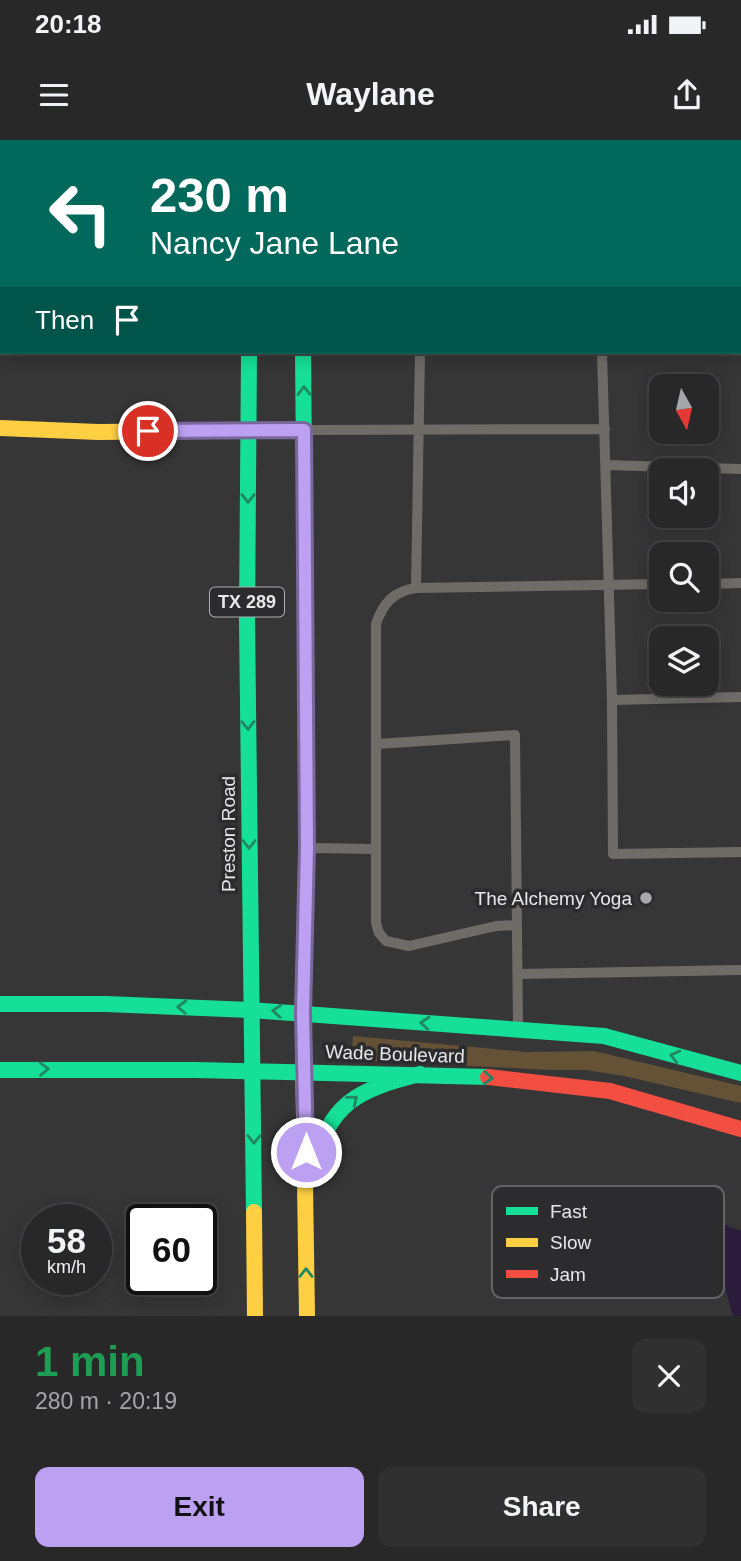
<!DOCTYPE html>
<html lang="en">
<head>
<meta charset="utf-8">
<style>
  body { margin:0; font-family:Helvetica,sans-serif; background:#303031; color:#f1f3f6; height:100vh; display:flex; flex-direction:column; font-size:26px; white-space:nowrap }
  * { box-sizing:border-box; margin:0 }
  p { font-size:23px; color:#a5a6a8 }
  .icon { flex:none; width:38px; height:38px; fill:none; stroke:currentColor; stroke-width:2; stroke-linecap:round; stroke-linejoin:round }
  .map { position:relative; height:1176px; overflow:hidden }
  .sheet { display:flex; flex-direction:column; background:#282829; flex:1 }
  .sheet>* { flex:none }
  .banner { position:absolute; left:0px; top:0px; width:742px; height:214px; box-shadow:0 4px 18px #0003,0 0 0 2px #444446; background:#00695c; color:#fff; overflow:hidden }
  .needle { width:46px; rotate:172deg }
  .buttons { position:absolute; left:649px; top:234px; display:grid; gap:14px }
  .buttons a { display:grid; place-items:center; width:70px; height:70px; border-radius:14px; background:#282829; box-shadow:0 4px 18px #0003,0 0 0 2px #444446; font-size:35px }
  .speed { position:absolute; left:21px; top:1064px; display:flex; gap:14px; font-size:35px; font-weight:700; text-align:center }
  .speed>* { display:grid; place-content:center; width:91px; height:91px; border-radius:50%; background:#282829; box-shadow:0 4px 18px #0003,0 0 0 2px #444446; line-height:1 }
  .speed small { font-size:18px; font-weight:400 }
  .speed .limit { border:4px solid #111; border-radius:10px; background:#fff; color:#111 }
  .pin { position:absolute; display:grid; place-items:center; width:60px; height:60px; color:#fff; margin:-30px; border:4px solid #fff; border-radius:50%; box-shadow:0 2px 7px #0007 }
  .me { position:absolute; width:77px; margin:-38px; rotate:0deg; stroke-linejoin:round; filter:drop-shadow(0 0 5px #0008) }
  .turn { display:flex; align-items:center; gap:24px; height:147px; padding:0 35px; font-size:32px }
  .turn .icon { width:91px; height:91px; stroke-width:2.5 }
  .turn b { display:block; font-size:49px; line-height:60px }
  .then { display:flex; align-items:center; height:66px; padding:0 35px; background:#0003; gap:14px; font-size:26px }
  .round { display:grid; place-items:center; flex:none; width:74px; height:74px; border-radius:14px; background:#303031 }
  .summary { display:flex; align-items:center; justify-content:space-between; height:119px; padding:0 35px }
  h1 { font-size:42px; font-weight:700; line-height:52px; color:#1e9e55 }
  .primary-button { display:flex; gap:14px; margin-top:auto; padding:14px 35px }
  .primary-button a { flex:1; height:80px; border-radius:14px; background:#bca0f2; color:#111; font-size:28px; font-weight:700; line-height:80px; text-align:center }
  .primary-button a+a { background:#303031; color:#f1f3f6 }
  .status { display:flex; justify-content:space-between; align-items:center; height:49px; padding:0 35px; background:#282829; direction:ltr }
  .status svg { height:19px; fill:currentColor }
  header { display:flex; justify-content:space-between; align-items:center; height:91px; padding:0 35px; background:#282829; font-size:32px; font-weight:700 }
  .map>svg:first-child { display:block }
  .green { fill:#655236 }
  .water { fill:#2b1c3c }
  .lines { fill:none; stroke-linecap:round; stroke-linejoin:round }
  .lane { stroke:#6f6c68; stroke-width:10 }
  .fast { stroke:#16e098; stroke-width:16 }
  .slow { stroke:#ffcf43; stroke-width:16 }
  .jam { stroke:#f24e42; stroke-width:16 }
  .oneway { stroke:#218663 }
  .route-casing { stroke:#7a689d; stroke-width:18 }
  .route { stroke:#bca0f2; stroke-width:12 }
  .poi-dot { fill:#a9a9ab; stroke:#2c2b2e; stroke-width:2.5 }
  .labels { text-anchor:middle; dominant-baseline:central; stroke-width:7; stroke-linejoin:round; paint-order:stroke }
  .shield { fill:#2c2b2e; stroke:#afafb1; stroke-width:2 }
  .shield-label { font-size:18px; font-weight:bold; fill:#e7e7e9 }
  .street-label { font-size:19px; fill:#e7e7e9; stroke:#2c2b2e }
  .poi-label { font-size:19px; fill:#e7e7e9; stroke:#2c2b2e; text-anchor:end }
  .key { fill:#2c2b2e; stroke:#646366; stroke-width:2 }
  .key-label { font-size:19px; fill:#e7e7e9 }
</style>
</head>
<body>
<div class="status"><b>20:18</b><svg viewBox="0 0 49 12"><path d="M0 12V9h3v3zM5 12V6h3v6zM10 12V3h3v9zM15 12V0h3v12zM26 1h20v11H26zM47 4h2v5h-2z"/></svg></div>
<header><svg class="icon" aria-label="menu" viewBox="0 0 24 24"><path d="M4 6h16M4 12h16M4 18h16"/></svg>Waylane<svg class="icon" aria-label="share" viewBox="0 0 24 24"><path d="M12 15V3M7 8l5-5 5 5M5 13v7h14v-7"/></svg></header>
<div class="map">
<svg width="741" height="1176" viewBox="0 0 741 1176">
  <rect width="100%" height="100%" fill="#363637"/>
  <path class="green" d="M 353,896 L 526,912 L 594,911 L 741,946 L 741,963 L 624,936 L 586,930 L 551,930 L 352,920 Z"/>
  <path class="water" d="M 706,1078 L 741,1091 L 741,1176 L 733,1176 Z"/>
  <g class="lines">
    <path class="lane" d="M 407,0 L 407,2
      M 716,0 L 717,2
      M 740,105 L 741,105
      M 740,163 L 741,163
      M 602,212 L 612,560 L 613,714 L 741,712
      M 310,290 L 605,289
      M 606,325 L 741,329
      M 707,444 L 741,443
      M 416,448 L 420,212
      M 612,560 L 741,557
      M 377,604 L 515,595 L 518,888
      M 312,708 L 376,709
      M 517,785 L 496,786 L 409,806 L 386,801 L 379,793 L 376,783 L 376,484 C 383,463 394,451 416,448 L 662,444
      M 519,834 L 741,830"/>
    <path class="fast" d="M 240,0 L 240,2
      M 249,212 L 247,480 L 254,1072
      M 303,212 L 307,659
      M 0,864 L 106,864 L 250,870 L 604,896 L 741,933
      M 0,930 L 197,930 L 488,937
      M 314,1030 C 327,963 359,949 420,934"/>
    <path class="slow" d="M 294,0 L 294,2
      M 0,288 L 98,292 L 304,290
      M 303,910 L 307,1176
      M 254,1072 L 255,1176"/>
    <path class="jam" d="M 303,910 L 307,659
      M 488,937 L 610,951 L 741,989"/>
  </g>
  <defs><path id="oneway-chevron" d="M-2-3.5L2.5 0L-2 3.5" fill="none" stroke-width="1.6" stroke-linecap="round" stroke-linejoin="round" transform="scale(1.75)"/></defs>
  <g class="oneway">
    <use href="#oneway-chevron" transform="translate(304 251) rotate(-91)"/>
    <use href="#oneway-chevron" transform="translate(248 358) rotate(91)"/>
    <use href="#oneway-chevron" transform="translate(248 585) rotate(89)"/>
    <use href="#oneway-chevron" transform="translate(249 704) rotate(90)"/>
    <use href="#oneway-chevron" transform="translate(182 867) rotate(-178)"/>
    <use href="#oneway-chevron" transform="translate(277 871) rotate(-177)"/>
    <use href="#oneway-chevron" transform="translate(425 883) rotate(-175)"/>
    <use href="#oneway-chevron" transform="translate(675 916) rotate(-165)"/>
    <use href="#oneway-chevron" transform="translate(44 929) rotate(-1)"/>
    <use href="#oneway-chevron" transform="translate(488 938) rotate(3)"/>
    <use href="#oneway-chevron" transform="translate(353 960) rotate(-39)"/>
    <use href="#oneway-chevron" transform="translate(254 999) rotate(90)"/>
    <use href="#oneway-chevron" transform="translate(306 1133) rotate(-90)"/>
  </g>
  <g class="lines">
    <g class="route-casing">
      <path id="route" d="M 148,291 L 304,290 L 307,708 L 303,873 L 306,1012"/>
    </g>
    <use href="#route" class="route"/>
  </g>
  <circle class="poi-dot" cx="646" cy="758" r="7"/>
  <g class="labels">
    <rect class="shield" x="210" y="447.5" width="74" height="29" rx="5"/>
    <g class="shield-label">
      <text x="247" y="462">TX 289</text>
    </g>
    <g class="street-label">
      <text transform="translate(228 694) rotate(-90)">Preston Road</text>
      <text transform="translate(395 914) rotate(2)">Wade Boulevard</text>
    </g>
    <g class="poi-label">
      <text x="632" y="758">The Alchemy Yoga</text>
    </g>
  </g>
  <rect x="492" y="1046" width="232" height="112" rx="10" class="key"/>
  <rect x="506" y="1067" width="32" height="8" fill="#16e098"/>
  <rect x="506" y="1098" width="32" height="9" fill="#ffcf43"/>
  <rect x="506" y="1130" width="32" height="8" fill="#f24e42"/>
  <g class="key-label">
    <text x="550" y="1078">Fast</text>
    <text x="550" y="1109">Slow</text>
    <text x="550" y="1141">Jam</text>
  </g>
</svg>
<div class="buttons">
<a><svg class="needle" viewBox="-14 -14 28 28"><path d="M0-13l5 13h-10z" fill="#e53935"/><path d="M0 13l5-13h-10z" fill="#a5a6a8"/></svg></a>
<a><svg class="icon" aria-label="sound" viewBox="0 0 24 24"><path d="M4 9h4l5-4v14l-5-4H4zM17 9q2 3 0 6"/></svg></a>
<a><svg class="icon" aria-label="search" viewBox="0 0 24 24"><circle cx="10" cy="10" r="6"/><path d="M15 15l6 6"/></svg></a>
<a><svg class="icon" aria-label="layers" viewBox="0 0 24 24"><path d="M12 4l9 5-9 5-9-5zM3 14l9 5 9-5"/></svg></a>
</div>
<div class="speed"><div>58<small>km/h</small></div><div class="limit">60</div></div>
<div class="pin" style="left:148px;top:291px;background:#d93025"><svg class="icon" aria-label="arrive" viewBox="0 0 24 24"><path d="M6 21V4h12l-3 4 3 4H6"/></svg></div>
<svg class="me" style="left:306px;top:1012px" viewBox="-20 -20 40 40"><circle r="17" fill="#bca0f2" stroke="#fff" stroke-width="3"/><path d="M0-11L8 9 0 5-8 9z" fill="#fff"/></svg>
<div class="banner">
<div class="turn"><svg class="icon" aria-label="left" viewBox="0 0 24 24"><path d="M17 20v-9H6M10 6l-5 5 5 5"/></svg><div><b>230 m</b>Nancy Jane Lane</div></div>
<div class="then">Then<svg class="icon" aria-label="arrive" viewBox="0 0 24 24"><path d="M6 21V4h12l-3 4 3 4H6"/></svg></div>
</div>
</div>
<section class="sheet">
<div class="summary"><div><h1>1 min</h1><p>280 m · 20:19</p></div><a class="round"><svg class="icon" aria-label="close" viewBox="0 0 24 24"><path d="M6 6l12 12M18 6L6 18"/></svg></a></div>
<div class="primary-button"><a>Exit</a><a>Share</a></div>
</section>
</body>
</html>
